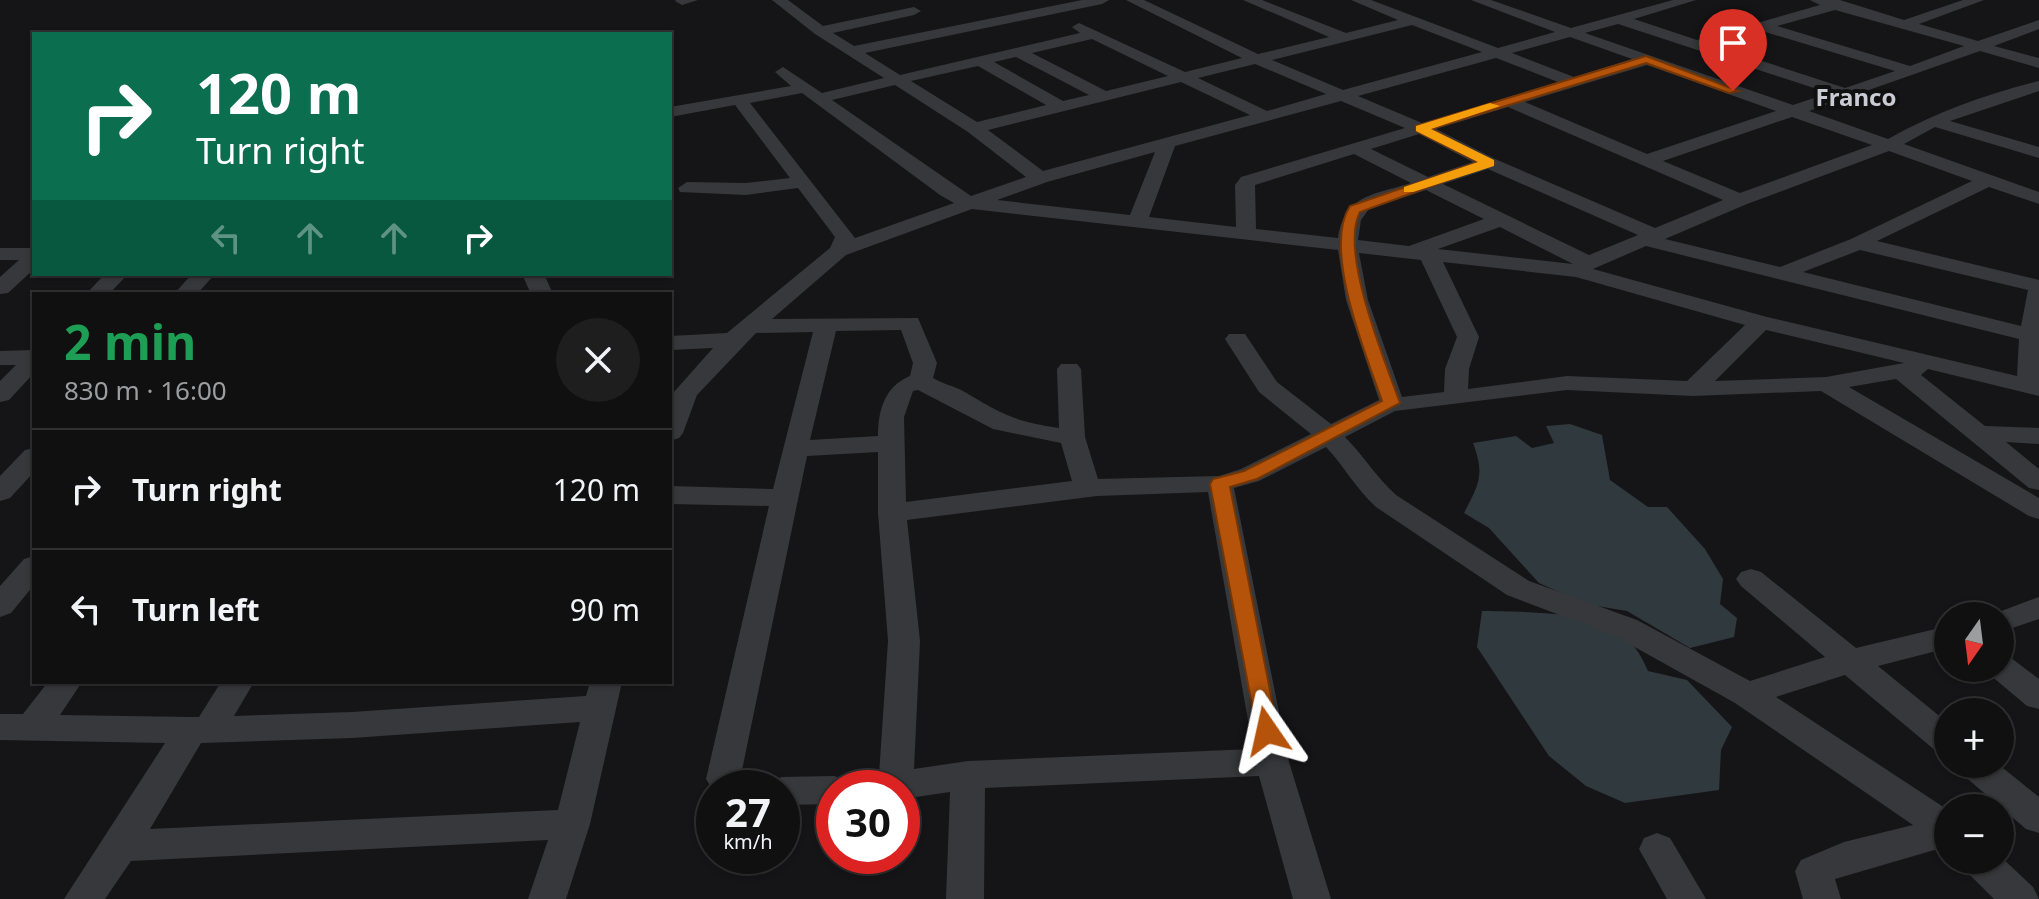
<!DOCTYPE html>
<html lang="en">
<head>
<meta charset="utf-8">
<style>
  body { margin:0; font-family:"Noto Sans",sans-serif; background:#1e1e1f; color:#f1f3f6; height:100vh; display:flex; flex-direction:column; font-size:30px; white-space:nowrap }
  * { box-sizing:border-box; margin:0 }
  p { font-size:26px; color:#9c9d9f }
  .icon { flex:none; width:44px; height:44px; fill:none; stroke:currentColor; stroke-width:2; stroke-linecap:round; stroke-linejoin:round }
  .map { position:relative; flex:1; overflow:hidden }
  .side { position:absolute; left:32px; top:292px; width:640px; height:392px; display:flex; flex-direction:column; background:#101011; border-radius:0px; box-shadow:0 2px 6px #0004,0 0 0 2px #303031 }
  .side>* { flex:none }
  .guide { position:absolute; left:32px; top:32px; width:640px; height:244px; border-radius:0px; box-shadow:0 2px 6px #0004,0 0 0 2px #303031; background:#0b6e4f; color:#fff; overflow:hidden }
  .needle { width:52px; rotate:194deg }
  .controls { position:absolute; left:1934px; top:602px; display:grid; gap:16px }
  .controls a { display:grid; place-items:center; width:80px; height:80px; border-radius:50%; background:#101011; box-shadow:0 2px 6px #0004,0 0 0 2px #303031; font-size:40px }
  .speed { position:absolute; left:696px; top:770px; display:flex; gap:16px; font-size:40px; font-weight:700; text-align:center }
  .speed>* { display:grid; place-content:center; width:104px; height:104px; border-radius:50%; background:#101011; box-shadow:0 2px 6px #0004,0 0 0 2px #303031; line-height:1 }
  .speed small { font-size:20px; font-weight:400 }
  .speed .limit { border:12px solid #d22; background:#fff; color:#111 }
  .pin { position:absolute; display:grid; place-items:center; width:68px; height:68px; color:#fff; margin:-82px -34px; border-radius:50% 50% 50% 0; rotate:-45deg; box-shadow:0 0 8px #0007 }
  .pin .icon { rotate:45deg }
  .me { position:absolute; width:88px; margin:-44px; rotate:349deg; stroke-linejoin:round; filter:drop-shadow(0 0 6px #0008) }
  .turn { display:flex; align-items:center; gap:28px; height:168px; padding:0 32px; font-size:36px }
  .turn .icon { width:104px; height:104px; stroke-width:2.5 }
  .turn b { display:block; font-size:56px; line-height:68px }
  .lanes { display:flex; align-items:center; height:76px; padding:0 32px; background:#0003; justify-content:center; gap:40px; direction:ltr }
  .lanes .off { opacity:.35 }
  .round { display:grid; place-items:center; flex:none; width:84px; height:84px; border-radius:42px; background:#1e1e1f }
  .overview { display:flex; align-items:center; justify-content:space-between; height:136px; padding:0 32px }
  h1 { font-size:48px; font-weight:700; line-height:60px; color:#1e9e55 }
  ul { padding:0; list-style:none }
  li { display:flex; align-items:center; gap:24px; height:120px; padding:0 32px; border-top:2px solid #303031 }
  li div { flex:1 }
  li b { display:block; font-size:30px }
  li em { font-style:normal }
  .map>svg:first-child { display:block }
  .water { fill:#30393e }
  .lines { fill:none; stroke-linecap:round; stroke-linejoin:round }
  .minor { fill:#37383b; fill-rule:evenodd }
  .route { fill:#b45309; stroke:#753606; stroke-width:2 }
  .slow { fill:#f59e0b }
  .labels { text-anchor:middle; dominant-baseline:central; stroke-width:8; stroke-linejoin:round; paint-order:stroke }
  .far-district-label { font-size:24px; font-weight:bold; fill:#c9ccd2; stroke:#101011 }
</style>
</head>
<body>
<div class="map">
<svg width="2039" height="899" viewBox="0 0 2039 899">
  <rect width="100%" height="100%" fill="#151517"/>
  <path class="water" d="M 1570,424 L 1602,435 L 1610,480 L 1648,507 L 1667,507 L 1705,549 L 1723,579 L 1720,604 L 1737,618 L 1734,637 L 1690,648 L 1627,611 L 1585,604 L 1539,583 L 1489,528 L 1464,513 C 1479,484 1485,475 1473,443 L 1516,436 L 1532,448 L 1554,443 L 1546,426 Z
    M 1482,611 C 1510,611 1585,613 1608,624 C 1628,634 1640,652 1648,671 L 1687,680 L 1732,727 L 1721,750 L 1719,790 L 1625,803 L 1586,786 L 1549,756 L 1477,647 Z"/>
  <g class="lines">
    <path class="minor" d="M 698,0 L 682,5 L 675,1 L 676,0 Z
      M 772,0 L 788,0 L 823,26 L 914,7 L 921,11 L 914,15 L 833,33 L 854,46 L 1082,0 L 1109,0 L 1102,4 L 865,53 L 900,75 L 1080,33 L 1072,27 L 1079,23 L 1185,72 L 1242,58 L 1126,0 L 1144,0 L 1258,54 L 1329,37 L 1243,0 L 1262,0 L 1346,33 L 1398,20 L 1351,0 L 1371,0 L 1498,48 L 1555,32 L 1471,0 L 1491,0 L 1571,28 L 1673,0 L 1696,0 L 1634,19 L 1697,40 L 1820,5 L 1810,0 L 1840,0 L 1904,20 L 1963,0 L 1984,0 L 1919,24 L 1978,41 L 2039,20 L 2039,29 L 1994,46 L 2039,58 L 2039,68 L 1980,51 L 1809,111 L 1888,139 C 1936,112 1986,94 2039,81 L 2039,91 L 1950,121 L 2039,147 L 2039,158 L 1935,127 L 1904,144 L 2039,192 L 2039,204 L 1989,187 L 1877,241 L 2039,280 L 2039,396 L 1928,369 L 1921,375 L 1985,426 L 2039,428 L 2039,444 L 2006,442 L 2039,469 L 2039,490 L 2029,488 L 1896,379 L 1849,387 L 2039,498 L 2039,519 L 2029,516 L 1821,391 L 1693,396 L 1567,390 L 1395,411 L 1345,437 C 1364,456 1376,477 1396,495 L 1529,581 L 1637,620 L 1750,681 L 1825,657 L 1741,586 L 1736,579 L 1741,572 L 1751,569 L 1761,572 L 1856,648 L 1948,626 L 1948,648 L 1878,666 L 1948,723 L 1948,755 L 1936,751 L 1845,675 L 1776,697 L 1948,810 L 1948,846 L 1835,879 L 1841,899 L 1803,899 L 1795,871 L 1801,860 L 1844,842 L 1913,825 L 1735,703 L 1615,636 L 1507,595 L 1376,507 C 1356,489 1344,466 1326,447 L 1259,481 L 1234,488 L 1289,762 L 1331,899 L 1293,899 L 1259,776 L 985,788 L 984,899 L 946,899 L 950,792 L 902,799 L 902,788 L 865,788 L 871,778 L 879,775 L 888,641 L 878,513 L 878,452 L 807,456 L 741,775 L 750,788 L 714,788 L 714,792 L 706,779 L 769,506 L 670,504 L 670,486 L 773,489 L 813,332 L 756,333 L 697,395 L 683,433 L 679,438 L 670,441 L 673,393 L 713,348 L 670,350 L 670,336 L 727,333 L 830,248 L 835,237 L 798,188 L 746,195 L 680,192 L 678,188 L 687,182 L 746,183 L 790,178 L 735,105 L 670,117 L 670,107 L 791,86 L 775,72 L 783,67 L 822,93 L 884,78 L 815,34 ZM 1835,10 L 1964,46 L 1910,66 L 1777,26 ZM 1618,24 L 1829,93 L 1793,105 L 1585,33 ZM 1412,25 L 1482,52 L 1343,90 L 1272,60 ZM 1762,31 L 1895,71 L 1845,88 L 1713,45 ZM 1570,37 L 1632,59 L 1574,77 L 1512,53 ZM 1092,39 L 1168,76 L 1106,91 L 1032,53 ZM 1016,57 L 1089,95 L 1063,101 L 994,62 ZM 1496,58 L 1558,82 L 1422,123 L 1358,96 ZM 1255,64 L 1326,94 L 1267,111 L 1198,78 ZM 1647,65 L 1776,111 L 1647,154 L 1525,102 ZM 978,66 L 1046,105 L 977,122 L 911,81 ZM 1181,82 L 1250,115 L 1043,171 L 988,130 ZM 895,85 L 968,132 L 1026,177 L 971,196 L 832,100 ZM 802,93 L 940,195 L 954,203 L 855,238 L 750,103 ZM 1341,101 L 1405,128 L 1241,177 L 1235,185 L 1236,227 L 1149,217 L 1175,146 ZM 1508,107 L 1723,200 L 1655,228 L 1495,159 L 1436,129 ZM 1792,117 L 1872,145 L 1740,193 L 1663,161 ZM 1419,134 L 1473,162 L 1428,177 L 1371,149 ZM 1889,151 L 1972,181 L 1851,239 L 1780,267 L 1665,239 L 1747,204 ZM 1155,152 L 1130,215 L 997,200 L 1047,182 ZM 1354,154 L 1411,183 C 1374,195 1345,194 1338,238 L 1256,229 L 1255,185 ZM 1488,169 L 1638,235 L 1589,255 L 1443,184 ZM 1426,190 L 1484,219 L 1409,246 L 1358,240 L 1361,220 L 1369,209 ZM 972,209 L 1338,250 L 1346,300 L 1379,400 L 1331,424 L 1277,382 L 1245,334 L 1229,334 L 1225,339 L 1259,392 L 1311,434 L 1241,469 L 1219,476 L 1098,479 L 1085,437 L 1081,369 L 1077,364 L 1061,364 L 1057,369 L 1059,428 C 1013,421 1002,414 963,391 C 954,386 943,384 933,378 L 937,363 L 918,318 L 772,319 L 846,255 ZM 1500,227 L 1573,264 L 1438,249 ZM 1646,246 L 2019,339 L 2017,376 L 1767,317 L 1593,269 ZM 1860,250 L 2028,290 L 2021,326 L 1803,272 ZM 1359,253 L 1421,260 L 1457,337 L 1445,369 L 1444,392 L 1402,397 L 1368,300 ZM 1443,262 L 1576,277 L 1745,325 L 1687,381 L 1567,376 L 1468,389 L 1469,369 L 1479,337 ZM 901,330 L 913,363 L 910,376 C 885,386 878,410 878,436 L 810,440 L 836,331 ZM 1766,330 L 1904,363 L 1826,377 L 1715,381 ZM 918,390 L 993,429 L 1061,443 L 1072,481 L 906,502 L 904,417 L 913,391 ZM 1208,492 L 1253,749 L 968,761 L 914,769 L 920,641 L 907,520 L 1097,496 Z
      M 0,248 L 34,248 L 34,269 L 8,293 L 0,294 L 0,277 L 19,260 L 0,260 Z
      M 105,274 L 128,274 L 109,294 L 86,294 Z
      M 192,274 L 215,274 L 197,294 L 174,294 Z
      M 522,274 L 544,274 L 553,294 L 531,294 Z
      M 34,350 L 34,373 L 9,400 L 0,402 L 0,381 L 16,365 L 0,365 L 0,351 Z
      M 34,448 L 34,472 L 10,498 L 0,501 L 0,476 L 25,450 Z
      M 34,556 L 34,585 L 11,613 L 0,617 L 0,586 L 24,559 Z
      M 2039,597 L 2039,619 L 2000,632 L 2000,616 L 1988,616 Z
      M 2000,654 L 2011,658 L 2039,679 L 2039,709 L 2027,706 L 1989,674 L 1985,668 L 2000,668 Z
      M 48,682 L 82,682 L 60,715 L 191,717 L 199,717 L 221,682 L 254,682 L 234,716 L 352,712 L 586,696 L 590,682 L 622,682 L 590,824 L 566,899 L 528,899 L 548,840 L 131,861 L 105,899 L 64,899 L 165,743 L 0,740 L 0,714 L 23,714 ZM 580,722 L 558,810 L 150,829 L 201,743 L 352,738 Z
      M 1957,764 L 1998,764 L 2039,797 L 2039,833 L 2026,829 L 1962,774 Z
      M 834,776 L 846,780 L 851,788 L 834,788 L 834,804 L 782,805 L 782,788 L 766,788 L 770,781 L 782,777 Z
      M 1657,833 L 1670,838 L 1706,899 L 1667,899 L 1639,849 L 1644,838 Z
      M 2000,856 L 2033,887 L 2039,899 L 1994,899 L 1966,871 L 1960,860 L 2000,860 Z"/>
  </g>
  <path class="route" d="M 1646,56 L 1739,91 L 1729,93 L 1646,63 L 1431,129 L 1495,163 L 1360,212 C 1339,251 1385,361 1400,403 L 1257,479 L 1230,487 L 1278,731 L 1275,737 L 1267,740 L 1258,737 L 1210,484 L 1213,479 L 1244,471 L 1382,401 C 1366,355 1322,248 1350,206 L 1478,162 L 1416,131 L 1416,126 Z"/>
  <path class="slow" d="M 1490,103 L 1500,106 L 1431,129 L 1494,160 L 1494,166 L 1413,192 L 1404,192 L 1404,187 L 1478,162 L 1416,131 L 1416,126 Z"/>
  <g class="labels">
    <g class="far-district-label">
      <text x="1856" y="96">Franco</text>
    </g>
  </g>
</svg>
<div class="controls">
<a><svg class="needle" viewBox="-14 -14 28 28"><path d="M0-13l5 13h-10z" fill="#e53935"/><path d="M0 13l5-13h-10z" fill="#9c9d9f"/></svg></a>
<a>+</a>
<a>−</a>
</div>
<div class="speed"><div>27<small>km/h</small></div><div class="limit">30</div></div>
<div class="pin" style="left:1733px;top:91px;background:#d93025"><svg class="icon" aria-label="arrive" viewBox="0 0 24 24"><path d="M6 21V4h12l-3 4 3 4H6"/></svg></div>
<svg class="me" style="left:1267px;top:731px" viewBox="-20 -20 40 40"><path d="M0-17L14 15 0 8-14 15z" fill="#b45309" stroke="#fff" stroke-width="4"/></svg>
<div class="guide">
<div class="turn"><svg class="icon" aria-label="right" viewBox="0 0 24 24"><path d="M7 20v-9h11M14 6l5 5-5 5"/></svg><div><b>120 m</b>Turn right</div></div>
<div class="lanes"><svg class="icon off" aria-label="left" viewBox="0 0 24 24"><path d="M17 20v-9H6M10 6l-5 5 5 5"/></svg><svg class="icon off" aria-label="ahead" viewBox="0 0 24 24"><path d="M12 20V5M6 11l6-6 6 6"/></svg><svg class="icon off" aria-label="ahead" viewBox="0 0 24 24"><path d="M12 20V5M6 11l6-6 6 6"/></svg><svg class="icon" aria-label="right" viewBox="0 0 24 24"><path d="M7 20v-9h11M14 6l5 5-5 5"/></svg></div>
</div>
<section class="side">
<div class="overview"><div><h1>2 min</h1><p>830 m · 16:00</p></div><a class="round"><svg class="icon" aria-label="close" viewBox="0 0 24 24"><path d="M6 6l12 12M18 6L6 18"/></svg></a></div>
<ul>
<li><svg class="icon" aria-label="right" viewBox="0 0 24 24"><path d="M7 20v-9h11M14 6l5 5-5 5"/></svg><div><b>Turn right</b></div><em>120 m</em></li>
<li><svg class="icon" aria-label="left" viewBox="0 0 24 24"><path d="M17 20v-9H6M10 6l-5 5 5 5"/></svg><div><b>Turn left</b></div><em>90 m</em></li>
</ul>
</section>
</div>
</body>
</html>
